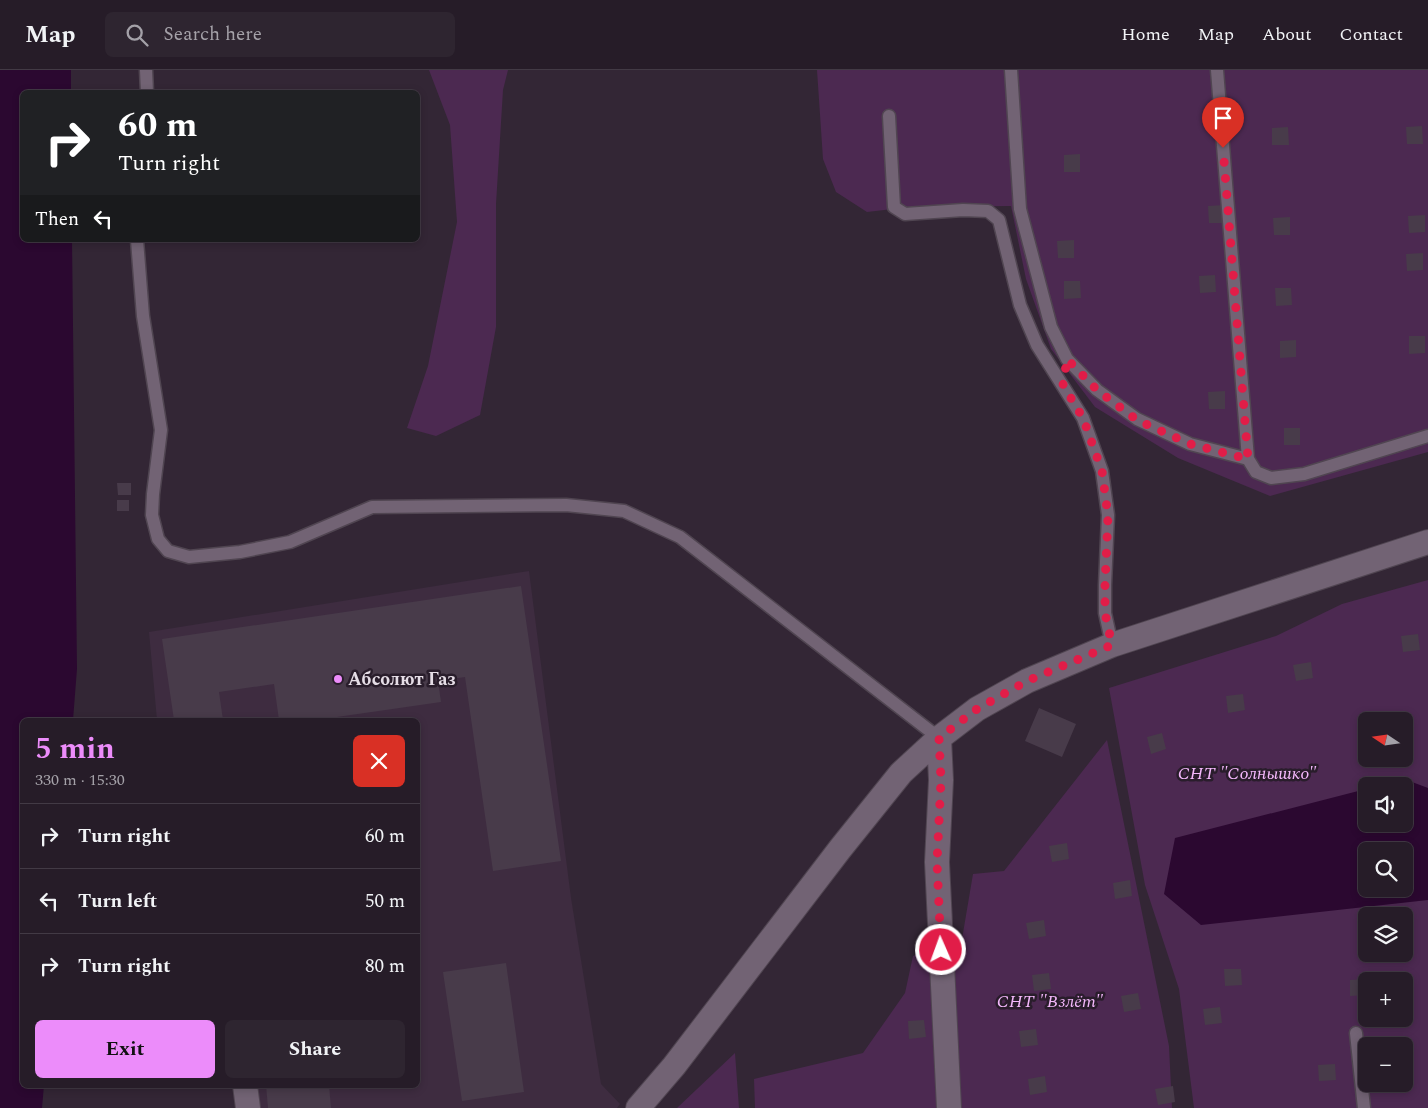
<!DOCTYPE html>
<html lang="en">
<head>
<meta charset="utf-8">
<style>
  body { margin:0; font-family:Spectral,serif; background:#2e2530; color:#f1f3f6; height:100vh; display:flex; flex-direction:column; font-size:19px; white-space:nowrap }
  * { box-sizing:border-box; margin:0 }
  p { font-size:16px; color:#a4a1a8 }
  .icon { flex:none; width:28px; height:28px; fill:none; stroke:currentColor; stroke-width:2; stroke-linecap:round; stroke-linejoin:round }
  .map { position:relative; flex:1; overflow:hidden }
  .drawer { position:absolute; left:20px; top:648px; width:400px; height:370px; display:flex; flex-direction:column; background:#261c28; border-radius:8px; box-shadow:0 2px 8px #0003,0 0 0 1px #423a45 }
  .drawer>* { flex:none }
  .top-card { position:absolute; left:20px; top:20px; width:400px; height:152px; border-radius:8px; box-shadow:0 2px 8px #0003,0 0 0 1px #423a45; background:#202124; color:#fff; overflow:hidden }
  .needle { width:32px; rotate:283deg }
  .controls { position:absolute; left:1358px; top:642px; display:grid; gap:10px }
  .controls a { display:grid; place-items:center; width:55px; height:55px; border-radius:8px; background:#261c28; box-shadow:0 2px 8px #0003,0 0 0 1px #423a45; font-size:25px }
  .pin { position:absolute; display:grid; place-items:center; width:42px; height:42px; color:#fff; margin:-51px -21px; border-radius:50% 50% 50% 0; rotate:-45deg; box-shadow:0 0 5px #0007 }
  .pin .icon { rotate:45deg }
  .me { position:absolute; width:55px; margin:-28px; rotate:358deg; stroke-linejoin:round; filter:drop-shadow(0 0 4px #0008) }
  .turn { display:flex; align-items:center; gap:18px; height:105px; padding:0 15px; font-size:22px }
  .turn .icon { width:65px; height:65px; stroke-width:2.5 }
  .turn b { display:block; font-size:35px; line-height:42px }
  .then { display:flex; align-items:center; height:48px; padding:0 15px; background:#0003; gap:10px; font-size:19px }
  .round { display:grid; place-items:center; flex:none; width:52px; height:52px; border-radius:8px; background:#2e2530 }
  .overview { display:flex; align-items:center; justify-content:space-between; height:85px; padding:0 15px }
  h1 { font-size:30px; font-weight:700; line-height:38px; color:#ec8cfa }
  .button { display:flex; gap:10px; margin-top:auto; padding:10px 15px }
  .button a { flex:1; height:58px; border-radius:8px; background:#ec8cfa; color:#111; font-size:20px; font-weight:700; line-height:58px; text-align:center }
  .button a+a { background:#2e2530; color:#f1f3f6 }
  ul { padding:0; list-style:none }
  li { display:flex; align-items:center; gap:15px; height:65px; padding:0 15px; border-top:1px solid #423a45 }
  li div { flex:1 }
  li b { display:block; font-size:19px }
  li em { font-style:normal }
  header { display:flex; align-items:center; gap:30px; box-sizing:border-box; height:70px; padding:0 25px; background:#261c28; border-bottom:1px solid #423a45 }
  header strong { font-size:24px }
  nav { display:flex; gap:28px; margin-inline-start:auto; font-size:18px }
  .search { width:350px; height:45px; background:#2e2530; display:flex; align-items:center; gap:12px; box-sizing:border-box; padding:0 18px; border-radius:8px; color:#a4a1a8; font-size:19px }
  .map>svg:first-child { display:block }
  .built { fill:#3e2c40 }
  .green { fill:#4c2951; fill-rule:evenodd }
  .water { fill:#2b0830; fill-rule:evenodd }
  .building { fill:#483b4a }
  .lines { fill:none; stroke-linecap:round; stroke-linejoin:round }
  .lane-casing { stroke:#504551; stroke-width:15 }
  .street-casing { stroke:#504551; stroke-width:26 }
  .lane { stroke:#726374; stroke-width:12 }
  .street { stroke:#726374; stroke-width:24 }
  .route { stroke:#e11d48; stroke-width:9; stroke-dasharray:0 16.2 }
  .poi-dot { fill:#ec8cfa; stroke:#291d2b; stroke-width:2 }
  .labels { text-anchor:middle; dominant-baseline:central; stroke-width:5; stroke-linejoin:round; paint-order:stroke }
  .poi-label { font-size:18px; font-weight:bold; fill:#e5dde6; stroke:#291d2b; text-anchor:start }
  .park-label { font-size:18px; font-style:italic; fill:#f4b8fc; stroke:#291d2b }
</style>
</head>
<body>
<header>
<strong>Map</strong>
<div class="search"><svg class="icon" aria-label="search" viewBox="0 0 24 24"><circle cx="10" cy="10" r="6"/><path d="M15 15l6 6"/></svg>Search here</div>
<nav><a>Home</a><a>Map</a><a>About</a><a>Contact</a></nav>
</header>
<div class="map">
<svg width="1428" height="1038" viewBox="0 0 1428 1038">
  <rect width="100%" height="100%" fill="#332635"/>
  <path class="built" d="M 529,501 L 571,828 L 601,1014 L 620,1034 L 617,1038 L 253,1038 L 252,1015 L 418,1015 L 418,650 L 157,650 L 149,562 Z"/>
  <path class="green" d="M 429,0 L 508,0 L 503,20 L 496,134 L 496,257 L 480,345 L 436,366 L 407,358 L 428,296 L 457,152 L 450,55 Z
    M 817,0 L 1428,0 L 1428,382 L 1270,426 L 1178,388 L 1095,337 L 1051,279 L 1026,209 L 1011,136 L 910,137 L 867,142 L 836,122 L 823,89 Z
    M 1428,510 L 1428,1038 L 1194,1038 L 1179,919 L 1145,815 L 1109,618 L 1276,566 L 1342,534 ZM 1366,651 L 1404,651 L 1404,689 L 1366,689 ZM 1366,716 L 1404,716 L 1404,754 L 1366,754 ZM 1366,781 L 1404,781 L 1404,819 L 1366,819 ZM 1366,846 L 1404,846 L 1404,884 L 1366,884 ZM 1366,911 L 1404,911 L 1404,949 L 1366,949 ZM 1366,976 L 1404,976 L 1404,1014 L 1366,1014 Z
    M 1107,670 L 1169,976 L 1172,1038 L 755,1038 L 754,1009 L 863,983 L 905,923 L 913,886 L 962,869 L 973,804 L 1004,801 Z
    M 735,983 L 739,1038 L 677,1038 Z"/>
  <path class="water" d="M 0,0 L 71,0 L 71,22 L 22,22 L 22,170 L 72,170 L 77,599 L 73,650 L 22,650 L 22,1015 L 44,1015 L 42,1038 L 0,1038 Z
    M 1404,709 L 1428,718 L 1428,830 L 1201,855 L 1164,824 L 1175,768 L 1366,719 L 1366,754 L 1404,754 L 1404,716 L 1377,716 ZM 1366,781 L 1404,781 L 1404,819 L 1366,819 Z"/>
  <path class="building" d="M 1422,56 L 1423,74 L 1407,74 L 1406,57 Z
    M 1288,57 L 1289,75 L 1272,75 L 1272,58 Z
    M 1080,84 L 1080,102 L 1064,102 L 1064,85 Z
    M 1225,135 L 1225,153 L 1209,153 L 1208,136 Z
    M 1425,145 L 1425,162 L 1409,163 L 1408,146 Z
    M 1290,147 L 1290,165 L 1274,165 L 1273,148 Z
    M 1074,170 L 1074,188 L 1058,188 L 1057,171 Z
    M 1423,183 L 1423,200 L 1407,201 L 1406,184 Z
    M 1215,205 L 1216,222 L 1200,223 L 1199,206 Z
    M 1064,211 L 1080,211 L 1081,228 L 1064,229 Z
    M 1275,218 L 1291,218 L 1292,235 L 1276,236 Z
    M 1409,266 L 1425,266 L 1425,283 L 1409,284 Z
    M 1296,270 L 1296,287 L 1280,288 L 1280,271 Z
    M 1225,321 L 1225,339 L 1209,339 L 1208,322 Z
    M 1284,358 L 1300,358 L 1300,375 L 1284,375 Z
    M 117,413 L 131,413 L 131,425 L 118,425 Z
    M 117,430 L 129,430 L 129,441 L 117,441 Z
    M 521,516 L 561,791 L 493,801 L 465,607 L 438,611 L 441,632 L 316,650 L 279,650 L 274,614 L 219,622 L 223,650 L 174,650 L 162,569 Z
    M 1418,564 L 1420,580 L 1403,582 L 1401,566 Z
    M 1311,592 L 1313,608 L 1296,611 L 1293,595 Z
    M 1243,624 L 1245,640 L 1228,643 L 1226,626 Z
    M 1039,638 L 1076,654 L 1062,687 L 1025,671 Z
    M 1162,663 L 1166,679 L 1151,684 L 1147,667 Z
    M 1366,679 L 1366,689 L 1380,689 L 1381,694 L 1364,696 L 1361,680 Z
    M 1067,773 L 1069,789 L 1052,792 L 1049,776 Z
    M 1130,810 L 1132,826 L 1115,829 L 1113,813 Z
    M 1044,850 L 1046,866 L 1029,869 L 1026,853 Z
    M 506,893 L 524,1022 L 462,1031 L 443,902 Z
    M 1224,899 L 1241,899 L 1242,915 L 1225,916 Z
    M 1049,903 L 1051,919 L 1034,921 L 1032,905 Z
    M 1367,909 L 1366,925 L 1350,926 L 1350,910 Z
    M 1138,923 L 1141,939 L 1124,942 L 1121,926 Z
    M 1220,937 L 1222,953 L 1205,955 L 1203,939 Z
    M 924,950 L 926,967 L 909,969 L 908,951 Z
    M 1036,959 L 1038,975 L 1021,977 L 1019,961 Z
    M 1335,994 L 1336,1010 L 1319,1011 L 1318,995 Z
    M 1045,1006 L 1047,1022 L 1030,1025 L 1028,1009 Z
    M 266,1015 L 329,1015 L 331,1038 L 268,1038 Z
    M 1173,1016 L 1175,1032 L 1158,1035 L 1155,1019 Z"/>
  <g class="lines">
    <g class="lane-casing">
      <path id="lane" d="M 146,0 L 147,22
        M 1011,0 L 1020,139 L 1051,257 L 1067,289 L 1097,320 L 1137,349 L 1190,374 L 1248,389
        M 1217,0 L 1248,389 L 1256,402 L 1271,408 L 1304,404 L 1428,366
        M 889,46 L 894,137 L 905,144 L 963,140 L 988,141 L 999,150 L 1020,235 L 1037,275 L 1083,348 L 1102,401 L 1108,445 L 1105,515 L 1105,543 L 1112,575
        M 137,170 L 143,246 L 161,360 L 153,424 L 152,445 L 158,469 L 168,481 L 189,487 L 240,482 L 290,472 L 372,437 L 566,435 L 624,441 L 680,467 L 939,668
        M 1356,963 L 1364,1038"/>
    </g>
    <g class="street-casing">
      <path id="street" d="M 939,668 L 941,710 L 937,792 L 949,1038
        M 245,1015 L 248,1038
        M 638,1038 L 674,996 L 840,779 L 901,703 L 939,668 L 977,639 L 1027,611 L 1112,575 L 1428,472"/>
    </g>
    <use href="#lane" class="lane"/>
    <use href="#street" class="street"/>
  </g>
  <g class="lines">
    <path class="route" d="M 941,880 L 937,792 L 941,710 L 939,668 L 977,639 L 1027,611 L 1112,575 L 1105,543 L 1105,515 L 1108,446 L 1102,401 L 1083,348 L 1063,315 L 1067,289 L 1097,320 L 1137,350 L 1190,374 L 1248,389 L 1223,78"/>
  </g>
  <circle class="poi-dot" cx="338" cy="609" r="5"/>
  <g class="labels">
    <g class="poi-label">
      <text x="348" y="609">Абсолют Газ</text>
    </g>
    <g class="park-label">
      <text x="1247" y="703">СНТ "Солнышко"</text>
      <text x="1050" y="931">СНТ "Взлёт"</text>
    </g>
  </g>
</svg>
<div class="controls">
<a><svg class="needle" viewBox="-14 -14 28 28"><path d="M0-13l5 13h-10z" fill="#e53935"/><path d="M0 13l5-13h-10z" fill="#a4a1a8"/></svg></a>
<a><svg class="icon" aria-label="sound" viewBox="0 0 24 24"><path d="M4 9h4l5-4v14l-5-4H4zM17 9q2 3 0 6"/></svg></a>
<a><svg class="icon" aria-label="search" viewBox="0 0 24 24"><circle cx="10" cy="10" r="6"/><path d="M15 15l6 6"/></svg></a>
<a><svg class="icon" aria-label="layers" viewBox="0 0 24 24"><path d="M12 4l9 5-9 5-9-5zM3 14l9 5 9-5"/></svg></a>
<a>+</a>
<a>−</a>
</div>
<div class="pin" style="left:1223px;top:78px;background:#d93025"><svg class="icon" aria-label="arrive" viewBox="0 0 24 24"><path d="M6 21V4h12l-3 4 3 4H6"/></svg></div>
<svg class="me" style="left:941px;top:880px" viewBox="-20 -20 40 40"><circle r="17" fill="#e11d48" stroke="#fff" stroke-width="3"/><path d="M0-11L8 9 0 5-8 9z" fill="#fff"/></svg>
<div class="top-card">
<div class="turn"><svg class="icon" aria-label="right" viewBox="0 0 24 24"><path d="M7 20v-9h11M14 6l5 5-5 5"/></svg><div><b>60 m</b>Turn right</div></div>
<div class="then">Then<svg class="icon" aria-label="left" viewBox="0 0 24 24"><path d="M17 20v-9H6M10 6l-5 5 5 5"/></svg></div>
</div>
<section class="drawer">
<div class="overview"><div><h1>5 min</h1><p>330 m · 15:30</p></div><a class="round" style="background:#d93025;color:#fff"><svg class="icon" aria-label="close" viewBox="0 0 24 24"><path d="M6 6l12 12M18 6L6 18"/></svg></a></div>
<ul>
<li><svg class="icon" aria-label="right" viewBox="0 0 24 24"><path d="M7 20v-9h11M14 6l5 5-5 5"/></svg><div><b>Turn right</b></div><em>60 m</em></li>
<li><svg class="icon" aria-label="left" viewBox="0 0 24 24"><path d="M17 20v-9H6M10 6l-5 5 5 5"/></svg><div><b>Turn left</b></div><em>50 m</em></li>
<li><svg class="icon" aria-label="right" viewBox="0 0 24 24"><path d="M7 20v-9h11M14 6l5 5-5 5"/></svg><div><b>Turn right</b></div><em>80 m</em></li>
</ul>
<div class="button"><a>Exit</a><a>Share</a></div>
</section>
</div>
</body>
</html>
